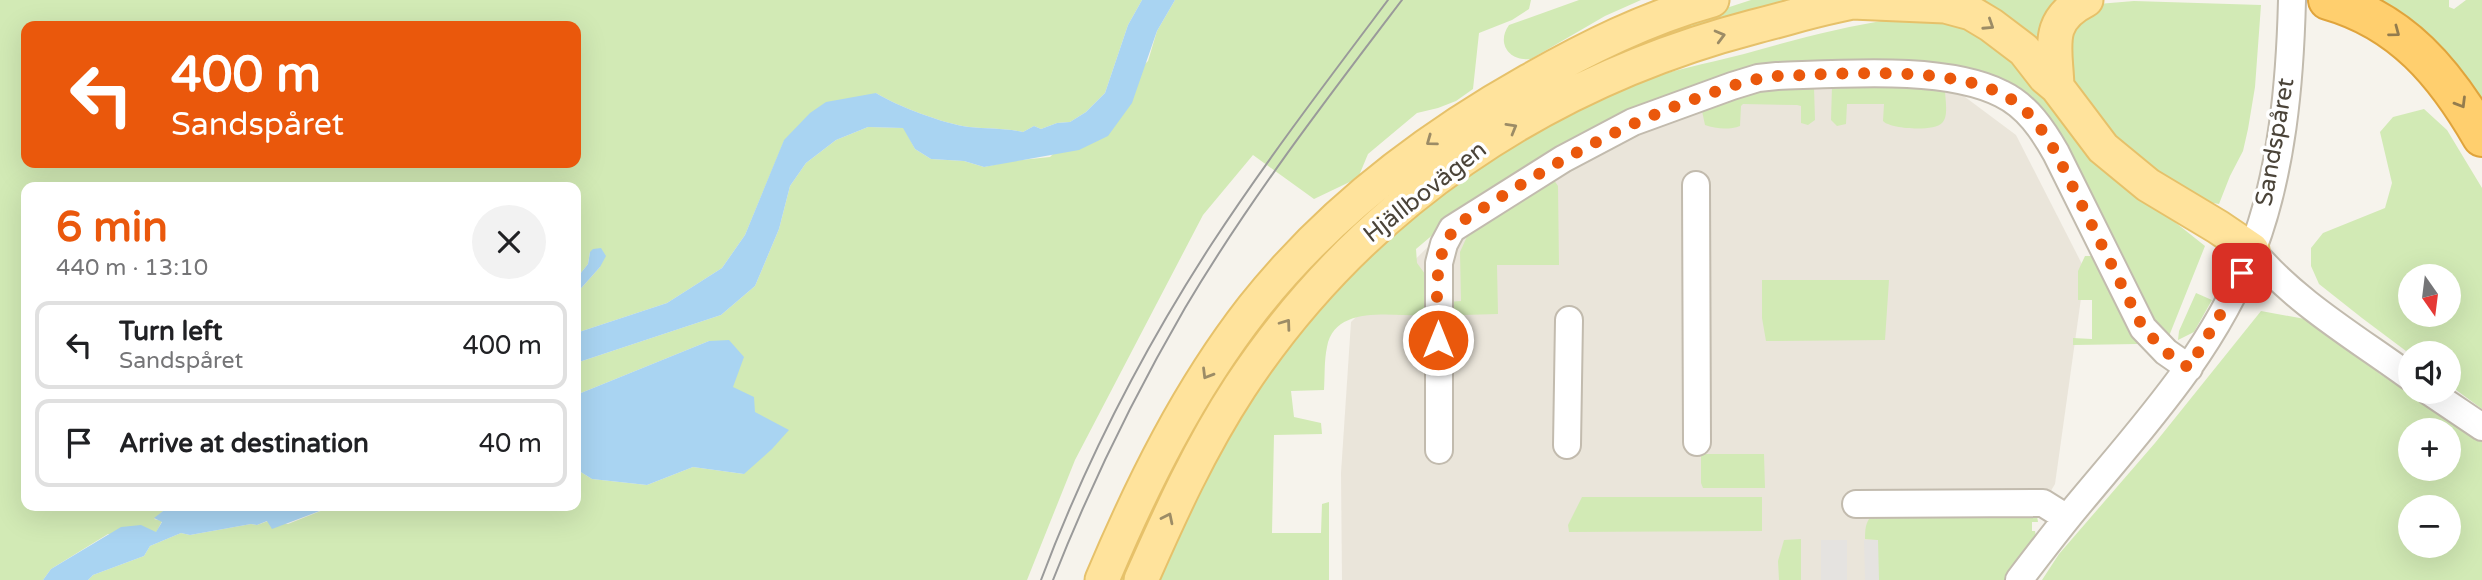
<!DOCTYPE html>
<html lang="en">
<head>
<meta charset="utf-8">
<style>
  body { margin:0; font-family:"Varela Round",sans-serif; background:#f2f2f2; color:#202124; height:100vh; display:flex; flex-direction:column; font-size:26px; white-space:nowrap }
  * { box-sizing:border-box; margin:0 }
  p { font-size:23px; color:#757577 }
  .icon { flex:none; width:38px; height:38px; fill:none; stroke:currentColor; stroke-width:2; stroke-linecap:round; stroke-linejoin:round }
  .map { position:relative; flex:1; overflow:hidden }
  .drawer { position:absolute; left:21px; top:182px; width:560px; height:329px; display:flex; flex-direction:column; background:#fff; border-radius:14px; box-shadow:0 7px 28px #0002 }
  .drawer>* { flex:none }
  .banner { position:absolute; left:21px; top:21px; width:560px; height:147px; border-radius:14px; box-shadow:0 7px 28px #0002; background:#ea580c; color:#fff; overflow:hidden }
  .needle { width:46px; rotate:166deg }
  .buttons { position:absolute; left:2398px; top:264px; display:grid; gap:14px }
  .buttons a { display:grid; place-items:center; width:63px; height:63px; border-radius:50%; background:#fff; box-shadow:0 7px 28px #0002; font-size:35px }
  .pin { position:absolute; display:grid; place-items:center; width:60px; height:60px; color:#fff; margin:-30px; border-radius:14px; box-shadow:0 4px 10px #0006 }
  .me { position:absolute; width:77px; margin:-38px; rotate:0deg; stroke-linejoin:round; filter:drop-shadow(0 0 5px #0008) }
  .turn { display:flex; align-items:center; gap:24px; height:147px; padding:0 35px; font-size:32px }
  .turn .icon { width:91px; height:91px; stroke-width:2.5 }
  .turn b { display:block; font-size:49px; line-height:60px }
  .round { display:grid; place-items:center; flex:none; width:74px; height:74px; border-radius:37px; background:#f2f2f2 }
  .summary { display:flex; align-items:center; justify-content:space-between; height:119px; padding:0 35px }
  h1 { font-size:42px; font-weight:800; line-height:52px; color:#ea580c }
  ul { padding:0; list-style:none }
  li { display:flex; align-items:center; gap:21px; height:88px; margin:0 14px 10px; padding:0 21px; border:4px solid #e0e0e0; border-radius:14px }
  li div { flex:1 }
  li b { display:block; font-size:26px }
  li em { font-style:normal }
  .map>svg:first-child { display:block }
  .residential { fill:#eae5da }
  .green { fill:#d2eab5; fill-rule:evenodd }
  .parking { fill:#e5e3e0 }
  .water { fill:#a9d4f2 }
  .lines { fill:none; stroke-linecap:round; stroke-linejoin:round }
  .minor-casing { stroke:#c2bbae; stroke-width:30 }
  .major-casing { stroke:#e6c16a; stroke-width:37 }
  .highway-casing { stroke:#e0a43c; stroke-width:42 }
  .minor { stroke:#fff; stroke-width:26 }
  .major { stroke:#ffe39c; stroke-width:33 }
  .highway { stroke:#ffcf6e; stroke-width:38 }
  .tram { stroke:#9a9a9a; stroke-width:2 }
  .oneway { stroke:#9c8c66 }
  .oneway2 { stroke:#937c4e }
  .route { stroke:#ea580c; stroke-width:12; stroke-dasharray:0 21.6 }
  .labels { text-anchor:middle; dominant-baseline:central; stroke-width:7; stroke-linejoin:round; paint-order:stroke }
  .street-label { font-size:24px; fill:#4b4439; stroke:#fff }
</style>
</head>
<body>
<div class="map">
<svg width="2482" height="580" viewBox="0 0 2482 580">
  <rect width="100%" height="100%" fill="#f6f3ec"/>
  <path class="residential" d="M 1757,82 L 1953,88 L 2016,135 L 2085,270 L 2055,484 L 1997,580 L 1342,580 L 1341,473 L 1351,322 L 1432,243 L 1639,122 Z"/>
  <path class="green" d="M 0,0 L 1142,0 L 1128,25 L 1105,93 L 1086,112 L 1070,122 L 1057,123 L 1041,129 L 1034,126 L 1023,132 C 1005,128 987,129 969,127 C 944,124 897,106 876,93 L 784,141 L 745,235 L 722,268 L 667,303 L 576,333 L 576,294 L 600,267 L 590,252 L 588,264 L 576,279 L 576,187 L 26,187 L 26,506 L 176,506 L 167,508 L 154,519 L 162,521 L 156,533 L 108,534 L 51,569 L 43,580 L 0,580 ZM 26,26 L 576,26 L 576,163 L 26,163 Z
    M 1175,0 L 1531,0 L 1529,9 L 1512,20 L 1479,33 L 1473,89 L 1456,101 L 1438,108 L 1417,113 L 1368,154 L 1358,178 L 1314,199 L 1253,155 L 1203,215 L 1075,460 L 1027,580 L 88,580 L 93,575 L 144,556 L 150,546 L 181,533 L 190,535 L 251,524 L 257,525 L 268,521 L 288,524 L 333,506 L 576,506 L 576,469 L 592,479 L 647,485 L 693,467 L 744,474 L 755,412 L 732,387 L 709,341 L 576,395 L 576,363 L 721,315 L 755,286 L 779,229 L 790,186 L 806,163 L 836,140 L 868,127 L 904,128 L 915,149 L 931,159 L 964,161 L 984,167 L 1012,161 L 1050,157 L 1148,61 L 1157,31 Z
    M 1579,0 L 1641,0 L 1605,16 L 1531,59 C 1509,62 1496,43 1509,25 Z
    M 1751,0 L 1800,0 L 1735,17 L 1345,242 L 1129,580 L 1113,580 L 1201,403 L 1318,249 L 1494,113 L 1668,27 Z
    M 1976,0 L 2066,0 L 2044,47 Z
    M 2365,0 L 2449,0 L 2449,7 L 2454,9 L 2466,0 L 2482,0 L 2482,120 Z
    M 2134,1 L 2261,5 L 2255,87 L 2248,129 L 2243,151 L 2230,176 L 2219,204 L 2202,201 L 2186,194 L 2126,150 L 2073,85 L 2064,36 L 2098,4 Z
    M 1893,19 L 1950,22 L 1996,39 L 2117,176 L 2205,246 L 2169,336 L 2162,336 L 2024,99 L 1767,70 L 1442,227 L 1416,249 L 1417,263 L 1428,278 L 1426,315 C 1395,317 1335,303 1327,347 C 1324,361 1325,376 1324,390 L 1291,391 L 1294,417 L 1321,423 L 1322,434 L 1274,435 L 1272,533 L 1321,533 L 1322,504 L 1329,502 L 1329,580 L 1158,580 C 1188,511 1222,441 1265,379 C 1355,248 1486,147 1632,85 C 1668,70 1706,64 1744,54 C 1793,40 1842,27 1893,19 Z
    M 1929,82 L 1945,90 C 1945,98 1949,117 1942,123 C 1934,132 1890,129 1883,121 L 1884,104 L 1847,104 L 1846,124 L 1837,126 L 1831,120 L 1832,86 Z
    M 1814,87 L 1815,120 L 1808,125 L 1801,123 L 1801,106 L 1797,105 L 1743,104 L 1741,106 L 1740,126 C 1729,130 1716,129 1705,125 L 1702,111 L 1738,91 Z
    M 2424,109 L 2447,130 L 2482,188 L 2482,409 L 2448,384 L 2448,354 L 2410,354 L 2362,318 L 2319,284 L 2311,266 L 2311,248 L 2323,233 L 2385,208 L 2392,183 L 2380,132 L 2393,117 ZM 2448,276 L 2448,315 L 2410,315 L 2410,276 Z
    M 1554,180 L 1558,186 L 1559,265 L 1497,265 L 1498,314 L 1463,315 L 1450,313 L 1446,302 L 1461,301 L 1460,252 L 1470,230 Z
    M 2085,256 L 2095,256 L 2138,344 L 2073,345 L 2073,338 L 2092,339 L 2092,300 L 2078,300 L 2078,271 Z
    M 1762,280 L 1889,280 L 1885,340 L 1766,341 L 1762,318 Z
    M 2196,293 L 2212,300 L 2194,332 L 2178,340 L 2179,331 Z
    M 2261,311 L 2316,321 L 2380,374 L 2482,439 L 2482,580 L 2042,580 L 2059,554 L 2155,443 ZM 2410,430 L 2448,430 L 2448,469 L 2410,469 ZM 2410,508 L 2448,508 L 2448,546 L 2410,546 Z
    M 1701,454 L 1764,454 L 1765,488 L 1703,488 L 1701,483 Z
    M 1582,497 L 1762,497 L 1762,531 L 1569,532 L 1568,525 Z
    M 1876,511 L 2037,516 L 2038,522 L 2032,522 L 2032,531 L 2035,531 L 2037,542 L 2005,580 L 1878,580 L 1877,540 L 1865,539 C 1865,526 1866,520 1876,511 Z
    M 1801,539 L 1801,580 L 1779,580 L 1778,561 L 1784,540 Z"/>
  <path class="parking" d="M 1821,540 L 1847,540 L 1847,580 L 1821,580 Z
    M 1864,540 L 1878,540 L 1879,580 L 1865,580 Z"/>
  <path class="water" d="M 1142,0 L 1175,0 L 1157,31 L 1132,103 L 1108,136 L 1079,150 L 984,167 L 964,161 L 931,159 L 915,149 L 903,128 L 868,127 L 836,140 L 806,163 L 790,186 L 779,229 L 755,286 L 721,315 L 576,363 L 576,333 L 667,303 L 722,268 L 745,235 L 784,140 L 810,113 L 826,102 L 876,93 C 897,106 944,124 969,127 C 987,129 1005,128 1023,132 L 1034,126 L 1041,129 L 1057,123 L 1070,122 L 1086,112 L 1105,93 L 1128,25 Z
    M 601,248 L 606,256 L 600,267 L 576,294 L 576,279 L 588,264 L 590,252 L 593,249 Z
    M 729,340 L 744,357 L 733,387 L 754,397 L 755,412 L 789,430 L 772,449 L 744,474 L 693,467 L 647,485 L 592,479 L 576,469 L 576,395 L 709,341 Z
    M 176,506 L 296,506 L 304,511 L 322,506 L 333,506 L 272,529 L 267,521 L 257,525 L 251,524 L 190,535 L 181,533 L 150,546 L 144,556 L 93,575 L 88,580 L 43,580 L 51,569 L 121,527 L 141,525 L 156,532 L 162,522 L 154,518 L 167,508 Z"/>
  <g class="lines">
    <g class="minor-casing">
      <path id="minor" d="M 1696,185 L 1697,442
        M 2252,250 C 2292,300 2358,339 2410,377
        M 2430,392 L 2482,427
        M 1567,445 L 1569,320
        M 1439,450 L 1439,263 L 1444,244 L 1452,229 L 1563,159 L 1633,122 L 1732,86 L 1758,78 L 1777,76 C 1840,74 1946,65 2002,94 C 2027,106 2043,130 2056,153 L 2143,328 L 2166,352 L 2189,368
        M 1856,504 L 2043,503 L 2067,518
        M 2019,580 C 2035,559 2051,538 2068,517 C 2136,434 2213,354 2252,251 C 2282,173 2290,83 2292,0"/>
    </g>
    <g class="major-casing">
      <path id="major" d="M 1852,2 L 1945,6 L 1971,13 L 1991,25 L 2024,50 L 2045,77 L 2057,87 L 2103,148 L 2148,185 L 2218,227 L 2252,250
        M 2057,87 C 2056,48 2044,21 2086,0
        M 1102,580 C 1142,485 1189,390 1253,308 C 1328,213 1424,140 1529,81 C 1587,48 1647,18 1712,0
        M 1141,580 C 1170,514 1200,448 1240,387 C 1360,205 1543,82 1753,27 C 1790,18 1828,5 1866,0"/>
    </g>
    <g class="highway-casing">
      <path id="highway" d="M 2328,0 C 2402,21 2445,73 2482,137"/>
    </g>
    <use href="#minor" class="minor"/>
    <use href="#major" class="major"/>
    <use href="#highway" class="highway"/>
    <path class="tram" d="M 1041,580 C 1085,463 1143,350 1211,245 C 1266,161 1327,81 1388,0
      M 1053,580 C 1090,486 1134,396 1185,308 C 1249,200 1326,100 1402,0"/>
  </g>
  <defs><path id="oneway-chevron" d="M-2-3.5L2.5 0L-2 3.5" fill="none" stroke-width="1.6" stroke-linecap="round" stroke-linejoin="round" transform="scale(1.75)"/></defs>
  <g class="oneway">
    <use href="#oneway-chevron" transform="translate(1989 25) rotate(33)"/>
    <use href="#oneway-chevron" transform="translate(1720 36) rotate(-15)"/>
    <use href="#oneway-chevron" transform="translate(1512 128) rotate(-30)"/>
    <use href="#oneway-chevron" transform="translate(1431 141) rotate(144)"/>
    <use href="#oneway-chevron" transform="translate(1286 324) rotate(-54)"/>
    <use href="#oneway-chevron" transform="translate(1207 374) rotate(121)"/>
    <use href="#oneway-chevron" transform="translate(1168 518) rotate(-64)"/>
  </g>
  <g class="oneway2">
    <use href="#oneway-chevron" transform="translate(2395 32) rotate(37)"/>
    <use href="#oneway-chevron" transform="translate(2461 103) rotate(59)"/>
  </g>
  <g class="lines">
    <path class="route" d="M 1438,340 C 1438,301 1429,247 1464,220 C 1538,173 1612,128 1695,99 C 1722,89 1748,79 1777,76 C 1840,74 1946,65 2002,94 C 2027,106 2043,130 2056,153 L 2143,328 L 2166,352 L 2189,368 L 2231,296 L 2242,273"/>
  </g>
  <g class="labels">
    <g class="street-label">
      <text transform="translate(2275 142) rotate(-80)">Sandspåret</text>
      <text transform="translate(1425 192) rotate(-38)">Hjällbovägen</text>
    </g>
  </g>
</svg>
<div class="buttons">
<a><svg class="needle" viewBox="-14 -14 28 28"><path d="M0-13l5 13h-10z" fill="#e53935"/><path d="M0 13l5-13h-10z" fill="#757577"/></svg></a>
<a><svg class="icon" aria-label="sound" viewBox="0 0 24 24"><path d="M4 9h4l5-4v14l-5-4H4zM17 9q2 3 0 6"/></svg></a>
<a>+</a>
<a>−</a>
</div>
<div class="pin" style="left:2242px;top:273px;background:#d93025"><svg class="icon" aria-label="arrive" viewBox="0 0 24 24"><path d="M6 21V4h12l-3 4 3 4H6"/></svg></div>
<svg class="me" style="left:1438px;top:340px" viewBox="-20 -20 40 40"><circle r="17" fill="#ea580c" stroke="#fff" stroke-width="3"/><path d="M0-11L8 9 0 5-8 9z" fill="#fff"/></svg>
<div class="banner">
<div class="turn"><svg class="icon" aria-label="left" viewBox="0 0 24 24"><path d="M17 20v-9H6M10 6l-5 5 5 5"/></svg><div><b>400 m</b>Sandspåret</div></div>
</div>
<section class="drawer">
<div class="summary"><div><h1>6 min</h1><p>440 m · 13:10</p></div><a class="round"><svg class="icon" aria-label="close" viewBox="0 0 24 24"><path d="M6 6l12 12M18 6L6 18"/></svg></a></div>
<ul>
<li><svg class="icon" aria-label="left" viewBox="0 0 24 24"><path d="M17 20v-9H6M10 6l-5 5 5 5"/></svg><div><b>Turn left</b><p>Sandspåret</p></div><em>400 m</em></li>
<li><svg class="icon" aria-label="arrive" viewBox="0 0 24 24"><path d="M6 21V4h12l-3 4 3 4H6"/></svg><div><b>Arrive at destination</b></div><em>40 m</em></li>
</ul>
</section>
</div>
</body>
</html>
